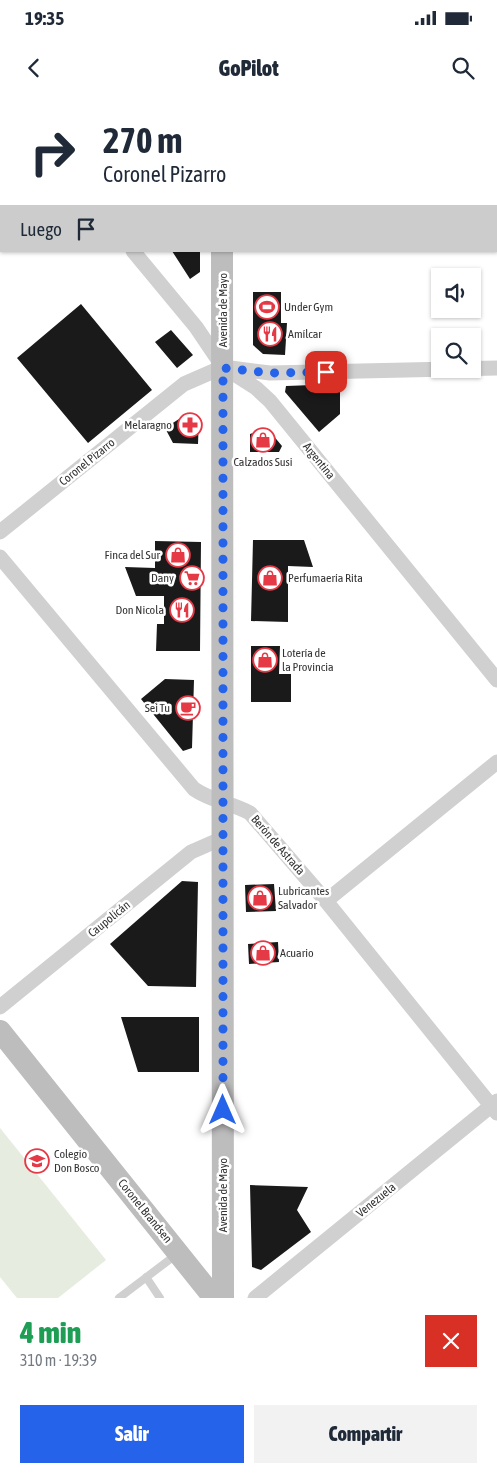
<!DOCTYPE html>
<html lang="es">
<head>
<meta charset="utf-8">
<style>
  body { margin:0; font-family:"Asap Condensed",sans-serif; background:#f2f2f3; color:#1f2937; height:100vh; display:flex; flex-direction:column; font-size:19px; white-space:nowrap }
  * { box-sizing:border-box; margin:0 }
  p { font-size:16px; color:#747a83 }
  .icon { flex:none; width:28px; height:28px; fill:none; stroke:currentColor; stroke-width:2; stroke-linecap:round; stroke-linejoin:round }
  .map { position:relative; height:1198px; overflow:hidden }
  .side { display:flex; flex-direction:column; background:#fff; flex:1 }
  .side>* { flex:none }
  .guide { position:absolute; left:0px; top:0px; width:498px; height:152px; box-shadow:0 1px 4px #0004; background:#fff; color:#1f2937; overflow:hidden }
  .tools { position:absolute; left:431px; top:168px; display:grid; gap:10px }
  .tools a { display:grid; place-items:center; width:50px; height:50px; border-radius:0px; background:#fff; box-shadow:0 1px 4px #0004; font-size:25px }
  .pin { position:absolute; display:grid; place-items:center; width:42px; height:42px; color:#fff; margin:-21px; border-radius:10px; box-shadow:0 2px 8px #0006 }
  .me { position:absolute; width:55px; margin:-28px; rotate:0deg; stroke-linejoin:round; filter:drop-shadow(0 0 4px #0008) }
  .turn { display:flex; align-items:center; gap:18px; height:105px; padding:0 20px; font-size:22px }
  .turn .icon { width:65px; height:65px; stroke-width:2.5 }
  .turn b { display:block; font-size:35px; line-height:42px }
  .then { display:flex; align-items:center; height:48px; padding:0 20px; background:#0003; gap:10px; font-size:19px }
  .round { display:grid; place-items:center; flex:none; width:52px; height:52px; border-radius:0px; background:#f2f2f3 }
  .summary { display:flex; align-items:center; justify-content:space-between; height:85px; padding:0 20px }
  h1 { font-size:30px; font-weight:800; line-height:38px; color:#1e9e55 }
  .primary-button { display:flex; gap:10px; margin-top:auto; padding:10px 20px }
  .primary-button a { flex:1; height:58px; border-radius:0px; background:#2563eb; color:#fff; font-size:20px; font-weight:800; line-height:58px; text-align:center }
  .primary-button a+a { background:#f2f2f3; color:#1f2937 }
  .status { display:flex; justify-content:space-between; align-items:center; height:35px; padding:0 25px; background:#fff; direction:ltr }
  .status svg { height:14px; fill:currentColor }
  header { display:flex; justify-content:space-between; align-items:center; height:65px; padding:0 20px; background:#fff; font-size:22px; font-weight:800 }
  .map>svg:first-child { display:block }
  .green { fill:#e6ecdf }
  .building { fill:#1a1a1a }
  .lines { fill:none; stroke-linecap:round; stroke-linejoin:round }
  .lane { stroke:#d0d0d0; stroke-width:8 }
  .street { stroke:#d0d0d0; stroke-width:15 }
  .secondary { stroke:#bdbdbd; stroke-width:22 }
  .route { stroke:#2563eb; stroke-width:9; stroke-dasharray:0 16.2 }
  .labels { text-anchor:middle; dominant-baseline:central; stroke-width:5; stroke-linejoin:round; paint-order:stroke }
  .poi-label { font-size:12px; fill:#333; stroke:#fff; text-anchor:start }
  .street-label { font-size:12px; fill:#333; stroke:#fff }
</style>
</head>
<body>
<div class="status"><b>19:35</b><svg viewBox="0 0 49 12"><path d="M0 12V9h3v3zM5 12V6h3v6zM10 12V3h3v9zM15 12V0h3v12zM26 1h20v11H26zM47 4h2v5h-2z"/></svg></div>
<header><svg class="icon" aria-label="back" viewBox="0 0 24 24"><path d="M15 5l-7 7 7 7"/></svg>GoPilot<svg class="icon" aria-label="search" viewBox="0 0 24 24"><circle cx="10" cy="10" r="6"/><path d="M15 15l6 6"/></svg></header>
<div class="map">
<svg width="497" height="1198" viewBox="0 0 497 1198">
  <rect width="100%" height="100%" fill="#fff"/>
  <path class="green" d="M 0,1028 L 106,1160 L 58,1198 L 17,1198 L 0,1177 Z"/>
  <path class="building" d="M 172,151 L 200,151 L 200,172 L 190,179 Z
    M 253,192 L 281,192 L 281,223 L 287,223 L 285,255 L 263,254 L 253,245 Z
    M 81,204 L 152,290 L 88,343 L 17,258 Z
    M 171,230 L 193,255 L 177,268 L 155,242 Z
    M 340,284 L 340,314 L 319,332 L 285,292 L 286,286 Z
    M 199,317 L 198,344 L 173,343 L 165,328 L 179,319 Z
    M 267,328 L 282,346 L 279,352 L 250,352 L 250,334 Z
    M 253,440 L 304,440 L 313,467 L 288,466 L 288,522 L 251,521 Z
    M 155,441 L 201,442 L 200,551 L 156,551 L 157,524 L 164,524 L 164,496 L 136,496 L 125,467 L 155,468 Z
    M 251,546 L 280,546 L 279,574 L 291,574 L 291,602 L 251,602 Z
    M 165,579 L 194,580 L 192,648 L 183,651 L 141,599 Z
    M 182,781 L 198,782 L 196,887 L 148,886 L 110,844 Z
    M 274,784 L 276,811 L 246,812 L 245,785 Z
    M 278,842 L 279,862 L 249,864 L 248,844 Z
    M 121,917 L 199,917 L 199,972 L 138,972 Z
    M 250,1085 L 308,1087 L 297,1110 L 311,1132 L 261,1170 L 252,1167 Z"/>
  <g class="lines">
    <path class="lane" d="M 146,1177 L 160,1198
      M 119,1198 L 177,1154"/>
    <path class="street" d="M 11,0 L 11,1
      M 0,129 L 1,128
      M 133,151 L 196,227 L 223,267 L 256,288 L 270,301 L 497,580
      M 0,432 L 184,284 L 223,267 L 270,273 L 497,268
      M 0,457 L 194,689 C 211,701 232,703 250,713 L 326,801 L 497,1013
      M 326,801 L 497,662
      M 0,907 L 191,752 L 223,738
      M 255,1198 L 497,1001"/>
    <path class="secondary" d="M 222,0 L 222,1
      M 222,151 L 223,1198
      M 0,931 L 214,1198"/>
  </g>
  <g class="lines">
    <path class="route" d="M 223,1010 L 223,268 L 270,273 L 326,272"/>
  </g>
  <defs>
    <g id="stadium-ring" transform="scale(1.25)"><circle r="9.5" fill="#fff" stroke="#e63946" stroke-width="1.5"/><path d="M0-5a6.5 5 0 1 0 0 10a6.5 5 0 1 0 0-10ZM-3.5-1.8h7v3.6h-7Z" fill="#e63946"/></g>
    <g id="restaurant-ring" transform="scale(1.25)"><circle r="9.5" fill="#fff" stroke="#e63946" stroke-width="1.5"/><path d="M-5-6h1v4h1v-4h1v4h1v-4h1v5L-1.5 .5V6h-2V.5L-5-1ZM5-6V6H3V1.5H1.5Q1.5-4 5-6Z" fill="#e63946"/></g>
    <g id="pharmacy-ring" transform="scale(1.25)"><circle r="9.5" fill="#fff" stroke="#e63946" stroke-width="1.5"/><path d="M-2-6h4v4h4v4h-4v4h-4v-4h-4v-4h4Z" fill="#e63946"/></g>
    <g id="shop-ring" transform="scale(1.25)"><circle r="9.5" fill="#fff" stroke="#e63946" stroke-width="1.5"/><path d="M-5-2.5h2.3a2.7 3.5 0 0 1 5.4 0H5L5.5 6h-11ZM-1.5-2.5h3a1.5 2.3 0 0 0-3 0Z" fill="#e63946"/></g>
    <g id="supermarket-ring" transform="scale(1.25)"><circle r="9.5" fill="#fff" stroke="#e63946" stroke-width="1.5"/><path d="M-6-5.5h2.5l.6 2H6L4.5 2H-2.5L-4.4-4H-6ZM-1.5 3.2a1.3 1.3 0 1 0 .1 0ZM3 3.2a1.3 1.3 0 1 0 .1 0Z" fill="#e63946"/></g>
    <g id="cafe-ring" transform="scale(1.25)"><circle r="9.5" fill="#fff" stroke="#e63946" stroke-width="1.5"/><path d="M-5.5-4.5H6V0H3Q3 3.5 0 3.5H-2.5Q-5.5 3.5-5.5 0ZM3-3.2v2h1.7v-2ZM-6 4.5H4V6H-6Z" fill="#e63946"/></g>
    <g id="school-ring" transform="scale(1.25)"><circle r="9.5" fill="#fff" stroke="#e63946" stroke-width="1.5"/><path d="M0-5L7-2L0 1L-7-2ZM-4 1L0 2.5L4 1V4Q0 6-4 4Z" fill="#e63946"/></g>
  </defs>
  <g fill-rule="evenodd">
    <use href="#stadium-ring" x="267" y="207"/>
    <use href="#restaurant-ring" x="270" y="234"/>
    <use href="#pharmacy-ring" x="190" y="325"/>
    <use href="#shop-ring" x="263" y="340"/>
    <use href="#shop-ring" x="178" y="455"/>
    <use href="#supermarket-ring" x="192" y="478"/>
    <use href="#shop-ring" x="270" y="478"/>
    <use href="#restaurant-ring" x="182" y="510"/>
    <use href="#shop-ring" x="265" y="560"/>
    <use href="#cafe-ring" x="188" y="608"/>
    <use href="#shop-ring" x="260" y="798"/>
    <use href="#shop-ring" x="263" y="853"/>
    <use href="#school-ring" x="37" y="1061"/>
  </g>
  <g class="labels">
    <g class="poi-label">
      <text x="284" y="207">Under Gym</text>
      <text x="288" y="234">Amílcar</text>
      <text x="172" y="325" text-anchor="end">Melaragno</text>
      <text x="263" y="362" text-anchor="middle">Calzados Susi</text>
      <text x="160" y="455" text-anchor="end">Finca del Sur</text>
      <text x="174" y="478" text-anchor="end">Dany</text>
      <text x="288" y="478">Perfumaería Rita</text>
      <text x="164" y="510" text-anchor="end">Don Nicola</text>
      <text x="282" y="553">Lotería de<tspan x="282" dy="14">la Provincia</tspan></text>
      <text x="170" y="608" text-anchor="end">Sei Tu</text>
      <text x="278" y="791">Lubricantes<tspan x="278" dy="14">Salvador</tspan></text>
      <text x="280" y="853">Acuario</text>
      <text x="54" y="1054">Colegio<tspan x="54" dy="14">Don Bosco</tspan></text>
    </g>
    <g class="street-label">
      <text transform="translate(223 210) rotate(-90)">Avenida de Mayo</text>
      <text transform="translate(319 361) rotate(51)">Argentina</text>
      <text transform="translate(87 362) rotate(-39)">Coronel Pizarro</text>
      <text transform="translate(278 745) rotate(49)">Berón de Astrada</text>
      <text transform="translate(109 819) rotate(-39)">Caupolicán</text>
      <text transform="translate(223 1095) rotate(-90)">Avenida de Mayo</text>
      <text transform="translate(376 1100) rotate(-39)">Venezuela</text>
      <text transform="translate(145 1111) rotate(51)">Coronel Brandsen</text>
    </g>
  </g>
</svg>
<div class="tools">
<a><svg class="icon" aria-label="sound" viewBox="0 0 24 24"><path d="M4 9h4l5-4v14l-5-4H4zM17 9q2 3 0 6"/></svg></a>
<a><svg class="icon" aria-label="search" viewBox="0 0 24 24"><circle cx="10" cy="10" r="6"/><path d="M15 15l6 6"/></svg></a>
</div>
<div class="pin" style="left:326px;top:272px;background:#d93025"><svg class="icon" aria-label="arrive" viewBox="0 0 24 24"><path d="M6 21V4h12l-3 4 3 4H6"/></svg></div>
<svg class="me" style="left:223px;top:1010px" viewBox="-20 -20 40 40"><path d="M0-17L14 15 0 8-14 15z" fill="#2563eb" stroke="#fff" stroke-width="4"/></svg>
<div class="guide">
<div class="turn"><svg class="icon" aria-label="right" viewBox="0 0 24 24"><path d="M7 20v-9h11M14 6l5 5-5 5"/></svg><div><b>270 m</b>Coronel Pizarro</div></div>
<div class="then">Luego<svg class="icon" aria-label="arrive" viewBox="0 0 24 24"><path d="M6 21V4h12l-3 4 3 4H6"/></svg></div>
</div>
</div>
<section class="side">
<div class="summary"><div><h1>4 min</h1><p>310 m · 19:39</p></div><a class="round" style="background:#d93025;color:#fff"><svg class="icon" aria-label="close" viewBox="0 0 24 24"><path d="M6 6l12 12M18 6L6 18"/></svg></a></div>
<div class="primary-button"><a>Salir</a><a>Compartir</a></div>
</section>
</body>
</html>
